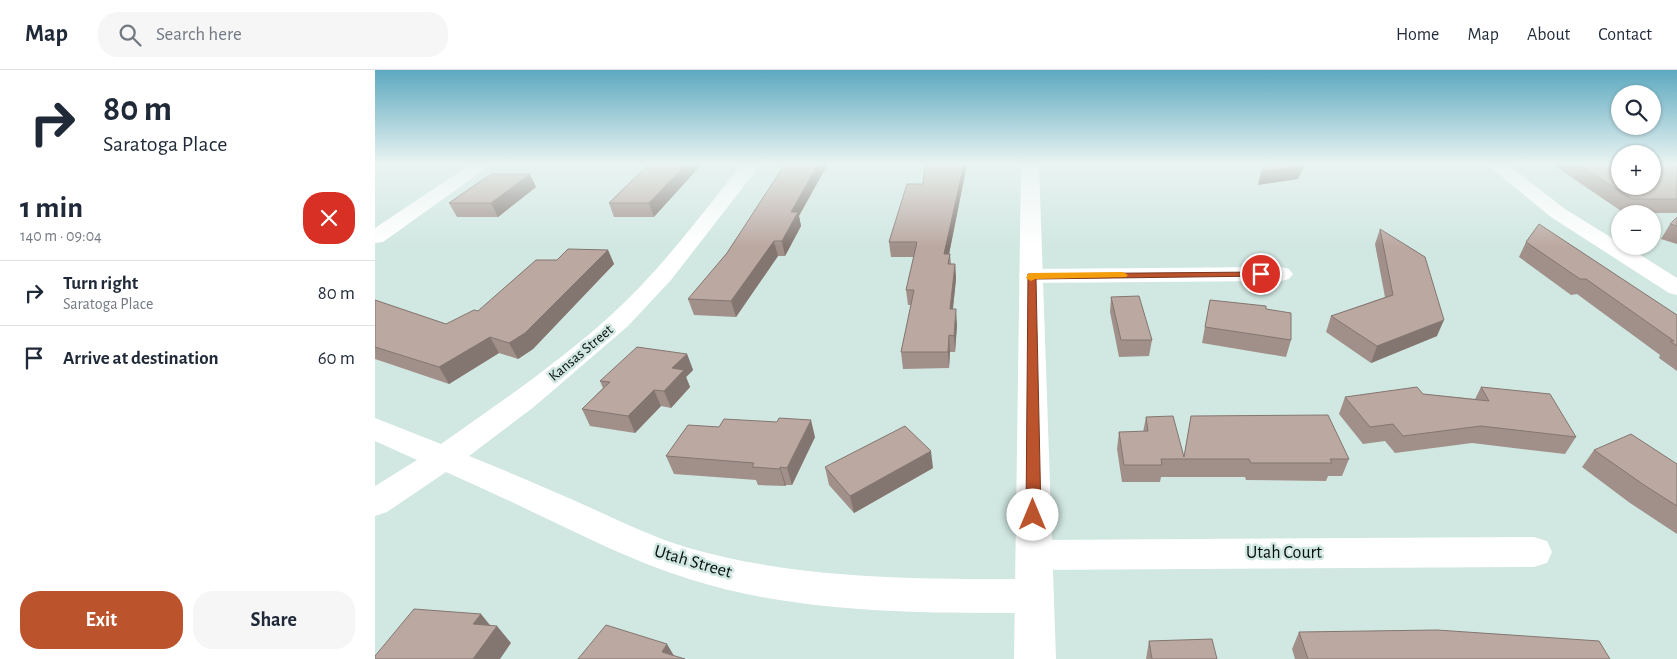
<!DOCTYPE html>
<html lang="en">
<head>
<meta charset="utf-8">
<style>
  body { margin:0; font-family:"Alegreya Sans",sans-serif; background:#f6f6f7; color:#1f2937; height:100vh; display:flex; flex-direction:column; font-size:19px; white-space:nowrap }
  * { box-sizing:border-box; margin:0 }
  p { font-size:16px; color:#747a83 }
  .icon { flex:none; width:28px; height:28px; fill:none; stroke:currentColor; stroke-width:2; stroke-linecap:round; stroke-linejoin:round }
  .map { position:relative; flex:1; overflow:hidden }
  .side { display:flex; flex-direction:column; background:#fff; width:375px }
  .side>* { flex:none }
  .top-card { background:#fff; color:#1f2937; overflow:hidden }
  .controls { position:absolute; left:1236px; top:15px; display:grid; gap:10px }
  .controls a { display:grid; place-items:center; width:50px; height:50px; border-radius:50%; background:#fff; box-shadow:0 1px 4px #0004; font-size:25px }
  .pin { position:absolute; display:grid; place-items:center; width:42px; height:42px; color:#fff; margin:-21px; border:2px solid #fff; border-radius:50%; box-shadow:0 1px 5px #0007 }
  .me { position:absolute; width:55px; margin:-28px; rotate:0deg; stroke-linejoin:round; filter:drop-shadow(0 0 4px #0008) }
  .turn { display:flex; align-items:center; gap:18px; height:105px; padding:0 20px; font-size:22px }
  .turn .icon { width:65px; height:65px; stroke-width:2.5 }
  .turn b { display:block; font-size:35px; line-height:42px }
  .round { display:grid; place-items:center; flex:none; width:52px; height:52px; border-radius:20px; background:#f6f6f7 }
  .headline { display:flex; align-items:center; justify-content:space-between; height:85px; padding:0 20px }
  h1 { font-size:30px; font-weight:600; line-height:38px }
  .cta { display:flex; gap:10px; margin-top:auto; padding:10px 20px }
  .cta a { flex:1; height:58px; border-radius:20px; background:#bb532c; color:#fff; font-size:20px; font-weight:600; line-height:58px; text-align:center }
  .cta a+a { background:#f6f6f7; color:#1f2937 }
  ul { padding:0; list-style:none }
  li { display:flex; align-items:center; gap:15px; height:65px; padding:0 20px; border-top:1px solid #e0e1e3 }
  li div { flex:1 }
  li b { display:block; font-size:19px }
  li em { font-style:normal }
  header { display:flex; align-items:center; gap:30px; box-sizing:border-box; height:70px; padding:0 25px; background:#fff; border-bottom:1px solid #e0e1e3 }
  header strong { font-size:24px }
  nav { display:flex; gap:28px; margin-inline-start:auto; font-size:18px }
  .search { width:350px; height:45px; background:#f6f6f7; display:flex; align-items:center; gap:12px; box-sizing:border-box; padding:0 18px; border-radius:20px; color:#747a83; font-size:19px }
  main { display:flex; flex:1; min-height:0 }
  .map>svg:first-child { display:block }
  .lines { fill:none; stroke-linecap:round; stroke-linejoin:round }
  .minor { fill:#fff; fill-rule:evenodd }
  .major { fill:#fff; fill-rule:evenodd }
  .wall { fill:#a1908a }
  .shaded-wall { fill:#837671 }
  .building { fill:#bba8a1; stroke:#837671 }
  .route { fill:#bb532c; stroke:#7a361d }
  .slow { fill:#f59e0b }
  .labels { text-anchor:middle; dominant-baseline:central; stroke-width:5; stroke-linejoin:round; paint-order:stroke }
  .street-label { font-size:15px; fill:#08100e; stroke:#d1e7e1 }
  .near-street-label { font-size:18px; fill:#08100e; stroke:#d1e7e1 }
</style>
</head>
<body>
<header>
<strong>Map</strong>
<div class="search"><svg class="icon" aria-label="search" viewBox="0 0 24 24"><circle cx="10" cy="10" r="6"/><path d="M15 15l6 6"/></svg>Search here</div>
<nav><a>Home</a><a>Map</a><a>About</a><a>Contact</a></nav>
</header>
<main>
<section class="side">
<div class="top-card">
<div class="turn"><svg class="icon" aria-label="right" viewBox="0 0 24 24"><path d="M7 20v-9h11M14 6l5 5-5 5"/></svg><div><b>80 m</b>Saratoga Place</div></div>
</div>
<div class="headline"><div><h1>1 min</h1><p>140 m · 09:04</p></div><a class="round" style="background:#d93025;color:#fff"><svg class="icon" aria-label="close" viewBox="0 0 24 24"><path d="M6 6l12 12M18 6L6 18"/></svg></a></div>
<ul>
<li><svg class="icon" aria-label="right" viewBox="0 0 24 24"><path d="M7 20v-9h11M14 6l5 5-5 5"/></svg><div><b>Turn right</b><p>Saratoga Place</p></div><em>80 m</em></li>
<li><svg class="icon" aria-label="arrive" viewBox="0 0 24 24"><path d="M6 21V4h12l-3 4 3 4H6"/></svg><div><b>Arrive at destination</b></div><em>60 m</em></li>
</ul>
<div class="cta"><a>Exit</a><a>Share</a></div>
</section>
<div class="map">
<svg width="1302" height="589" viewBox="0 0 1302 589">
  <rect width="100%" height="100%" fill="#d1e7e1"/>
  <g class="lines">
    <path class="minor" d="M 96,94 L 117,94 L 8,172 L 0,173 L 0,158 Z
      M 367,94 L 386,94 L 296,210 L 253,256 L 160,336 L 94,386 C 131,401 169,417 205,433 C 241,449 276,467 314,478 C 425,510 544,509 659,509 L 673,514 L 678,526 L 673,538 L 659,543 C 544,543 425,544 314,509 C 262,493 213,468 164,445 C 133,430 102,416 71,402 L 12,442 L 0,446 L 0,416 L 42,390 L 0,371 L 0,348 L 66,374 C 123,334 183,293 235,246 C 285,201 325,146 367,94 Z
      M 1111,94 L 1132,94 L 1190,139 L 1245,173 L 1245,176 L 1251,176 L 1302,208 L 1302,225 L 1294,223 L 1176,147 Z
      M 906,197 L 914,199 L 918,204 L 914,209 L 906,211 L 656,213 L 648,211 L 644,206 L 648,201 L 656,199 Z
      M 1159,467 L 1172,471 L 1177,482 L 1172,493 L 1159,497 L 659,500 L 646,496 L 641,485 L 646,474 L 659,470 Z"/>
    <path class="major" d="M 646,94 L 664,94 L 681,589 L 639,589 Z"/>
  </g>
  <path class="wall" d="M 274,94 L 279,147 L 239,147 L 234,133 Z
    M 592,94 L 574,184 L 575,184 L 576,194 L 580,194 L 581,209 L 578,239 L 582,255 L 580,282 L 575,282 L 574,298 L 528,299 L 526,282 L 536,235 L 533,235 L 531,220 L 539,187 L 516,187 L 514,172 L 548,114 Z
    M 1177,94 L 1302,94 L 1302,143 L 1249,143 Z
    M 161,117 L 123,147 L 82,147 L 74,133 Z
    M 424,146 L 426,156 L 410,186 L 403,186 L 361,247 L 319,245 L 313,229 Z
    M 1302,147 L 1302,174 L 1286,169 L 1295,154 Z
    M 1005,159 L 1062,266 L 996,293 L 951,262 L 956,246 L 1010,227 L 1000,174 Z
    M 1151,172 L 1302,245 L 1302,301 L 1284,288 L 1285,285 L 1202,224 L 1196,225 L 1144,187 Z
    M 233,180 L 239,194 L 158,279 L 143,289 L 124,283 L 74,314 L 12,293 L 0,289 L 0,230 L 71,254 L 103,241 L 182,190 Z
    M 736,227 L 777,270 L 774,286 L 744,287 L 735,242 Z
    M 835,230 L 916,270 L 911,287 L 827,273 Z
    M 312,284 L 318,300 L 311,307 L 315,317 L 296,338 L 286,336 L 260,363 L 215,356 L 207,339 L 228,318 L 225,311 Z
    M 1106,317 L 1201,367 L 1190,384 L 1097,373 L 1020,383 L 1010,371 L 988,374 L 964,344 L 970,327 L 1048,324 L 1100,329 Z
    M 816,346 L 974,389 L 967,406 L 953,406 L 951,411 L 871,410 L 870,407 L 786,407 L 785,412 L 747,412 L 742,379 L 744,362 L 768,362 L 771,347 L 809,386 Z
    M 440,367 L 417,415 L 411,415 L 410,416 L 383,415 L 381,410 L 299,404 L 291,386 Z
    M 1219,380 L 1302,394 L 1302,464 L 1255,433 L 1207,397 Z
    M 450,397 L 558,398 L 479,443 L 454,415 Z
    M 924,562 L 1235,589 L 920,589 L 917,579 Z
    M 774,571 L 842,589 L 771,589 Z"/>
  <path class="shaded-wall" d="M 311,94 L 327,94 L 279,147 L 274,133 Z
    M 443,94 L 453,94 L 424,146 L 426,156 L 410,186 L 407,171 L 416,142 Z
    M 589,94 L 592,94 L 571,199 L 569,184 Z
    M 927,94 L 931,94 L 923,109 L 883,115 L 886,102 Z
    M 155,104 L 161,117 L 123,147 L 116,133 Z
    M 399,171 L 403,186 L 361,247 L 356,231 Z
    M 233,180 L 239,194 L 158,279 L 143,289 L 134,273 Z
    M 580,194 L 581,209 L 576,255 L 575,239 Z
    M 581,239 L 582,255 L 580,282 L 579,266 Z
    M 1069,250 L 1062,266 L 996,293 L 1002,276 Z
    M 574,265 L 575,282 L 574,298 L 573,282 Z
    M 115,267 L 124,283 L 74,314 L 64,297 Z
    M 312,284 L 318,300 L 311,307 L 315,317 L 296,338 L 289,321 L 297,298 Z
    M 279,320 L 286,336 L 260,363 L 253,346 Z
    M 436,350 L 440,367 L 417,415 L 412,398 Z
    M 556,381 L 558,398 L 479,443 L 475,426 Z
    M 405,397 L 411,415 L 410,416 L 405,399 Z
    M 106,544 L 119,560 L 122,556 L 136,573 L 125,589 L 98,589 L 98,554 Z
    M 292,574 L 301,589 L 287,582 Z"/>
  <path class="building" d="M 274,94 L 311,94 L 274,133 L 234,133 Z
    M 410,94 L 443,94 L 416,142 L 423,142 L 407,171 L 399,171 L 356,231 L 313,229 L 352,183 Z
    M 550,94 L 589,94 L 569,184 L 575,184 L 573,194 L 580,194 L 575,239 L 581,239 L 579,266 L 574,265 L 573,282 L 526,282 L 539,220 L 531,220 L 542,172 L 514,172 L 532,114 L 548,114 Z
    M 891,94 L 927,94 L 926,96 L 886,102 Z
    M 1203,94 L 1245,94 L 1245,116 L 1278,116 L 1278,94 L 1302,94 L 1302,129 L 1257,129 Z
    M 116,104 L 155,104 L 116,133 L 74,133 Z
    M 1302,147 L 1302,156 L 1295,154 Z
    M 1164,154 L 1302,245 L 1302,276 L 1295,271 L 1299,271 L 1211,209 L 1205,209 L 1151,172 Z
    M 1005,159 L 1050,187 L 1069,250 L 1002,276 L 956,246 L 1018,225 Z
    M 193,179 L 233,180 L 150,263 L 134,273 L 115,267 L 64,297 L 0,277 L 0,230 L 71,254 L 99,240 L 103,241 L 161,190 L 182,190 Z
    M 764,226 L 777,270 L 746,270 L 736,227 Z
    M 835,230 L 891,236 L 891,239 L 916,243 L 916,270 L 830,257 Z
    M 262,277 L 312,284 L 297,298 L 309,300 L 289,321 L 279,320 L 253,346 L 207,339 L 235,312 L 225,311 Z
    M 1042,317 L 1048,324 L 1114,331 L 1106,317 L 1175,324 L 1201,367 L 1106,356 L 1028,366 L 1018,354 L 995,357 L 970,327 Z
    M 953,345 L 974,389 L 955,389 L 957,393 L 876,393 L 874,389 L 786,389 L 787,395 L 749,395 L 744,362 L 773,361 L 771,347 L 798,346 L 809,387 L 816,346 Z
    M 404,348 L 436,350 L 412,398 L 405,397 L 405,399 L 377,397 L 379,393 L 291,386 L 313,355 L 344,357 L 349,349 L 402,352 Z
    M 530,356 L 556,381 L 475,426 L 450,397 Z
    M 1256,364 L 1302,394 L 1302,436 L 1269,415 L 1219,380 Z
    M 39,539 L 106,544 L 98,554 L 122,556 L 98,589 L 0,589 L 0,586 Z
    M 231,555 L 292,574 L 287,582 L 310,589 L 203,589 Z
    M 1062,560 L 1224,571 L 1235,589 L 933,589 L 924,562 Z
    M 837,569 L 842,589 L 777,589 L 774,571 Z"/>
  <linearGradient id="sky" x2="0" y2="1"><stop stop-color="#5da9c0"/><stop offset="0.53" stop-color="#eaf4f2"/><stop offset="1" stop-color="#eaf4f2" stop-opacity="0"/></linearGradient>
  <rect width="1302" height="177" fill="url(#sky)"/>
  <path class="route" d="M 886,202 L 891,204 L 890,206 L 661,209 L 666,445 L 664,449 L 658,450 L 653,449 L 651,445 L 653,204 Z"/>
  <path class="slow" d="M 748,202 L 753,205 L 751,207 L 660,209 L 656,211 L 651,208 L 653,204 L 656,203 Z"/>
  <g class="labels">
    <g class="street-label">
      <text transform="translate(206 283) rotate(-40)">Kansas Street</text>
    </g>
    <g class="near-street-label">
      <text x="909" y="483">Utah Court</text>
      <text transform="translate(318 492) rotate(16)">Utah Street</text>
    </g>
  </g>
</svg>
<div class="controls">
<a><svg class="icon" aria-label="search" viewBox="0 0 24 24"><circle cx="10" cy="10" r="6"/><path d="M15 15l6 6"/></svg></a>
<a>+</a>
<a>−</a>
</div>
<div class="pin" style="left:886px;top:204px;background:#d93025"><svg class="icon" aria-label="arrive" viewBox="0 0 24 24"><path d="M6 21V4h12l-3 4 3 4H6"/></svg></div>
<svg class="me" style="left:658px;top:445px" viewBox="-20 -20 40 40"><circle r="19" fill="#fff"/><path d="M0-13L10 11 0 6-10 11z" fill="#bb532c"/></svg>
</div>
</main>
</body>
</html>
